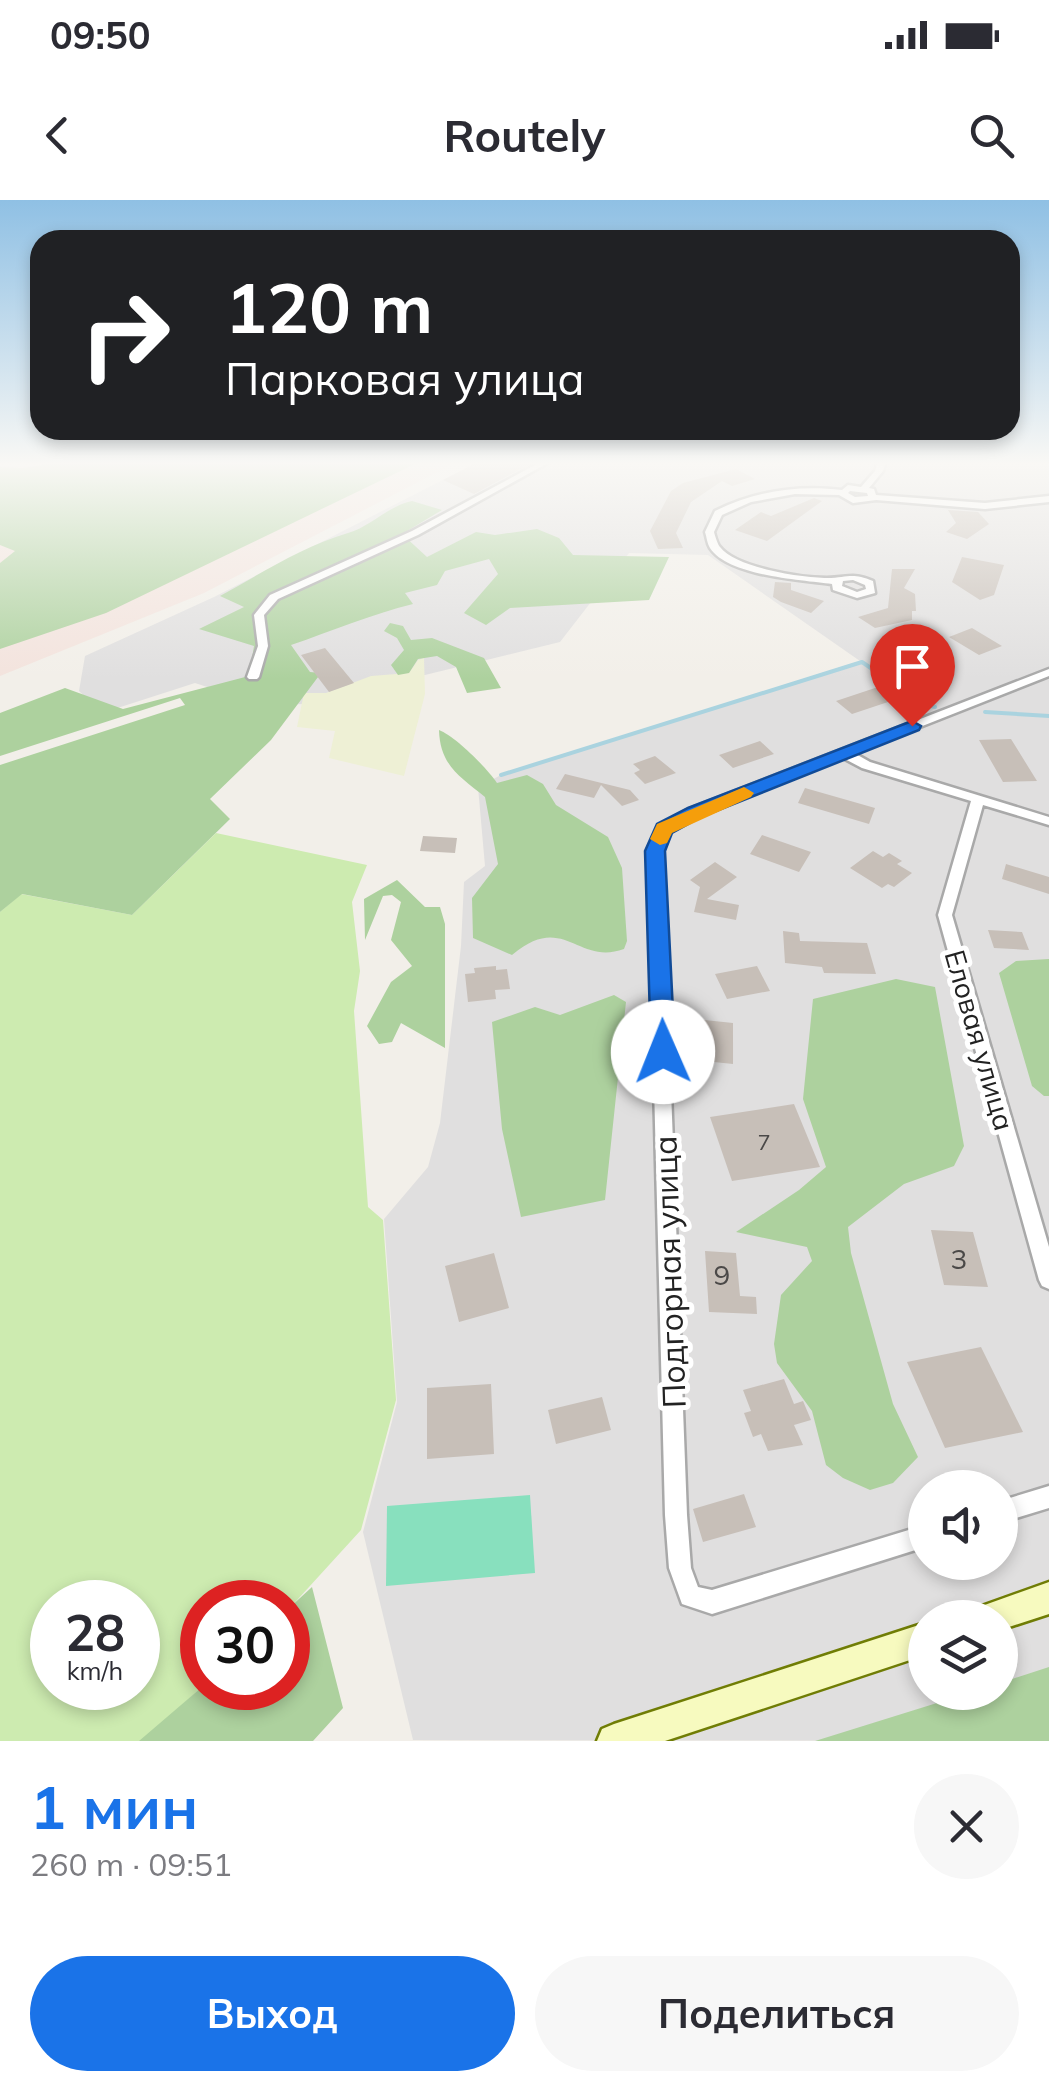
<!DOCTYPE html>
<html lang="ru">
<head>
<meta charset="utf-8">
<style>
  body { margin:0; font-family:Mulish,sans-serif; background:#f7f7f7; color:#2b2b33; height:100vh; display:flex; flex-direction:column; font-size:38px; white-space:nowrap }
  * { box-sizing:border-box; margin:0 }
  p { font-size:32px; color:#7c7c81 }
  .icon { flex:none; width:55px; height:55px; fill:none; stroke:currentColor; stroke-width:2; stroke-linecap:round; stroke-linejoin:round }
  .map { position:relative; height:1541px; overflow:hidden }
  .drawer { display:flex; flex-direction:column; background:#fff; flex:1 }
  .drawer>* { flex:none }
  .top-card { position:absolute; left:30px; top:30px; width:990px; height:210px; border-radius:30px; box-shadow:0 5px 15px #0003; background:#202124; color:#fff; overflow:hidden }
  .controls { position:absolute; left:908px; top:1270px; display:grid; gap:20px }
  .controls a { display:grid; place-items:center; width:110px; height:110px; border-radius:50%; background:#fff; box-shadow:0 5px 15px #0003; font-size:50px }
  .speed { position:absolute; left:30px; top:1380px; display:flex; gap:20px; font-size:50px; font-weight:700; text-align:center }
  .speed>* { display:grid; place-content:center; width:130px; height:130px; border-radius:50%; background:#fff; box-shadow:0 5px 15px #0003; line-height:1 }
  .speed small { font-size:25px; font-weight:400 }
  .speed .limit { border:15px solid #d22; background:#fff; color:#111 }
  .pin { position:absolute; display:grid; place-items:center; width:85px; height:85px; color:#fff; margin:-102px -42px; border-radius:50% 50% 50% 0; rotate:-45deg; box-shadow:0 0 10px #0007 }
  .pin .icon { rotate:45deg }
  .me { position:absolute; width:110px; margin:-55px; rotate:359deg; stroke-linejoin:round; filter:drop-shadow(0 0 8px #0008) }
  .turn { display:flex; align-items:center; gap:35px; height:210px; padding:0 30px; font-size:45px }
  .turn .icon { width:130px; height:130px; stroke-width:2.5 }
  .turn b { display:block; font-size:70px; line-height:85px }
  .round { display:grid; place-items:center; flex:none; width:105px; height:105px; border-radius:52px; background:#f7f7f7 }
  .overview { display:flex; align-items:center; justify-content:space-between; height:170px; padding:0 30px }
  h1 { font-size:60px; font-weight:700; line-height:75px; color:#1a73e8 }
  .cta { display:flex; gap:20px; margin-top:auto; padding:20px 30px }
  .cta a { flex:1; height:115px; border-radius:60px; background:#1a73e8; color:#fff; font-size:40px; font-weight:700; line-height:115px; text-align:center }
  .cta a+a { background:#f7f7f7; color:#2b2b33 }
  .status { display:flex; justify-content:space-between; align-items:center; height:70px; padding:0 50px; background:#fff; direction:ltr }
  .status svg { height:28px; fill:currentColor }
  header { display:flex; justify-content:space-between; align-items:center; height:130px; padding:0 30px; background:#fff; font-size:45px; font-weight:700 }
  .map>svg:first-child { display:block }
  .residential { fill:#e0dfdf; fill-rule:evenodd }
  .military { fill:#f3e3dd }
  .farmland { fill:#eef0d5 }
  .grass { fill:#cdebb0; fill-rule:evenodd }
  .forest { fill:#add19e }
  .pitch { fill:#88e0be }
  .lines { fill:none; stroke-linecap:round; stroke-linejoin:round }
  .stream { stroke:#aad3df; stroke-width:4 }
  .building { fill:#c7bfb8 }
  .street-casing { stroke:#a9a9a9; stroke-width:5 }
  .secondary-casing { stroke:#707d05; stroke-width:5 }
  .street { fill:#fff; fill-rule:evenodd }
  .secondary { fill:#f7fabf; fill-rule:evenodd }
  .route { fill:#1a73e8; stroke:#114b97; stroke-width:2.5 }
  .slow { fill:#f59e0b }
  .labels { text-anchor:middle; dominant-baseline:central; stroke-width:10; stroke-linejoin:round; paint-order:stroke }
  .number-label { font-size:22px; fill:#4b4948 }
  .street-label { font-size:28px; fill:#222; stroke:#fff }
  .near-number-label { font-size:28px; fill:#4b4948 }
  .near-street-label { font-size:32px; fill:#222; stroke:#fff }
</style>
</head>
<body>
<div class="status"><b>09:50</b><svg viewBox="0 0 49 12"><path d="M0 12V9h3v3zM5 12V6h3v6zM10 12V3h3v9zM15 12V0h3v12zM26 1h20v11H26zM47 4h2v5h-2z"/></svg></div>
<header><svg class="icon" aria-label="back" viewBox="0 0 24 24"><path d="M15 5l-7 7 7 7"/></svg>Routely<svg class="icon" aria-label="search" viewBox="0 0 24 24"><circle cx="10" cy="10" r="6"/><path d="M15 15l6 6"/></svg></header>
<div class="map">
<svg width="1049" height="1541" viewBox="0 0 1049 1541">
  <rect width="100%" height="100%" fill="#f2efe9"/>
  <path class="residential" d="M 474,264 L 1049,264 L 1049,1541 L 413,1540 L 363,1332 L 397,1202 L 384,1019 L 428,967 L 440,923 L 461,746 L 464,682 L 485,666 L 478,587 L 501,575 L 860,461 L 708,355 L 629,353 L 560,442 L 306,504 L 262,505 L 195,483 L 102,513 L 79,491 L 85,456 L 214,397 ZM 925,1288 L 1000,1288 L 1000,1362 L 925,1362 ZM 925,1418 L 1000,1418 L 1000,1492 L 925,1492 Z"/>
  <path class="military" d="M 0,264 L 453,264 L 204,393 L 0,476 Z"/>
  <path class="farmland" d="M 424,458 L 425,494 L 404,576 L 329,558 L 335,531 L 297,527 L 304,493 L 326,493 L 371,476 L 409,473 L 418,460 Z"/>
  <path class="grass" d="M 216,633 L 367,665 L 352,702 L 360,771 L 354,811 L 368,1007 L 383,1020 L 396,1200 L 361,1330 L 288,1410 L 288,1402 L 202,1402 L 202,1487 L 142,1541 L 0,1541 L 0,712 L 21,694 L 132,715 ZM 52,1402 L 138,1402 L 138,1488 L 52,1488 Z"/>
  <path class="forest" d="M 48,264 L 415,264 L 106,413 L 0,449 L 0,363 L 15,351 L 0,345 L 0,267 L 22,268 Z
    M 412,301 L 442,310 L 402,334 L 427,357 L 476,332 L 495,335 L 537,329 L 559,338 L 573,355 L 669,357 L 649,400 L 510,408 L 486,425 L 464,413 L 498,374 L 489,359 L 445,371 L 437,385 L 405,393 L 413,404 C 372,414 332,431 291,445 L 310,472 L 321,473 L 271,540 L 210,599 L 230,619 L 132,715 L 22,694 L 0,712 L 0,565 L 185,505 L 180,498 L 0,556 L 0,513 L 65,488 L 123,509 L 249,476 L 254,446 L 199,429 L 244,407 L 220,396 C 262,373 303,346 348,333 C 370,327 388,306 412,301 Z
    M 390,423 L 403,426 L 411,440 L 432,438 L 484,458 L 501,488 L 467,493 L 456,467 L 437,456 L 418,459 L 409,473 L 398,475 L 391,465 L 404,450 L 397,438 L 384,431 Z
    M 439,530 C 455,536 487,568 497,583 L 527,575 L 543,584 L 556,605 L 608,637 L 622,668 L 627,741 L 624,749 C 577,766 564,711 512,755 L 473,738 L 472,698 L 498,664 L 485,597 C 459,576 440,565 439,530 Z
    M 397,680 L 425,707 L 440,707 L 445,724 L 445,848 L 401,823 L 392,842 L 379,844 L 367,826 L 391,782 L 412,766 L 391,740 L 401,702 L 392,695 L 383,696 L 365,740 L 364,699 Z
    M 1049,759 L 1049,896 L 1044,896 L 1032,886 L 999,773 L 1016,761 Z
    M 896,779 L 935,787 L 964,946 L 954,966 L 904,984 L 848,1027 L 851,1053 L 893,1204 L 918,1257 L 893,1283 L 870,1290 L 843,1278 L 826,1265 L 812,1211 L 777,1163 L 774,1144 L 781,1095 L 812,1061 L 807,1047 L 736,1032 L 799,990 L 826,967 L 803,899 L 813,799 Z
    M 614,795 L 626,802 L 605,1000 L 521,1017 L 502,929 L 492,822 L 535,807 L 560,815 Z
    M 312,1387 L 343,1508 L 313,1541 L 139,1541 L 202,1487 L 288,1488 L 288,1409 Z
    M 1049,1467 L 1049,1541 L 815,1541 L 969,1493 L 1000,1492 L 1000,1483 Z"/>
  <path class="pitch" d="M 530,1295 L 535,1373 L 386,1386 L 387,1306 Z"/>
  <g class="lines">
    <path class="stream" d="M 985,512 L 1049,516
      M 501,575 L 862,462 L 923,504 L 935,507"/>
  </g>
  <path class="building" d="M 474,264 L 530,264 L 474,294 L 443,280 Z
    M 736,269 L 755,279 L 732,286 L 722,281 L 691,302 L 676,333 L 683,348 L 658,349 L 650,331 L 671,291 L 683,283 Z
    M 814,298 L 822,301 L 767,341 L 735,330 L 761,312 L 771,316 Z
    M 948,310 L 978,312 L 989,324 L 967,339 L 946,332 L 956,323 Z
    M 962,357 L 1004,365 L 994,395 L 980,400 L 952,382 Z
    M 892,369 L 915,369 L 904,388 L 915,394 L 916,411 L 912,411 L 912,420 L 875,428 L 858,417 L 888,408 Z
    M 775,382 L 791,383 L 791,390 L 824,401 L 811,413 L 781,402 L 773,397 Z
    M 972,428 L 1002,446 L 979,455 L 949,437 Z
    M 325,448 L 354,483 L 329,492 L 301,455 Z
    M 878,487 L 894,500 L 852,514 L 836,501 Z
    M 1011,539 L 1037,581 L 1003,582 L 979,540 Z
    M 760,541 L 774,554 L 733,568 L 719,555 Z
    M 655,556 L 676,573 L 645,584 L 634,573 L 640,570 L 633,564 Z
    M 565,574 L 630,590 L 639,600 L 622,606 L 601,585 L 594,598 L 556,589 Z
    M 805,588 L 875,608 L 869,624 L 798,603 Z
    M 762,635 L 811,652 L 799,672 L 750,654 Z
    M 423,636 L 457,638 L 455,653 L 420,651 Z
    M 873,651 L 883,657 L 889,653 L 902,661 L 897,664 L 912,673 L 894,687 L 888,684 L 882,688 L 850,668 Z
    M 715,662 L 737,677 L 707,699 L 739,705 L 736,720 L 694,712 L 700,687 L 690,680 Z
    M 1006,664 L 1049,677 L 1049,694 L 1002,679 Z
    M 988,730 L 1022,732 L 1029,750 L 994,748 Z
    M 783,731 L 799,733 L 800,741 L 867,743 L 876,774 L 824,773 L 822,767 L 785,763 Z
    M 496,766 L 496,770 L 507,769 L 510,789 L 495,790 L 496,799 L 468,802 L 465,774 L 475,773 L 474,768 Z
    M 757,766 L 770,791 L 727,799 L 715,774 Z
    M 695,819 L 733,823 L 733,864 L 695,860 Z
    M 794,904 L 820,967 L 732,981 L 710,917 Z
    M 931,1030 L 973,1032 L 988,1087 L 944,1085 Z
    M 705,1051 L 736,1053 L 740,1096 L 756,1097 L 757,1114 L 709,1112 Z
    M 494,1053 L 509,1108 L 459,1122 L 445,1066 Z
    M 981,1147 L 1023,1232 L 945,1248 L 907,1162 Z
    M 784,1179 L 794,1204 L 803,1201 L 811,1220 L 794,1225 L 803,1245 L 768,1251 L 761,1234 L 753,1237 L 744,1213 L 751,1211 L 743,1190 Z
    M 491,1184 L 494,1254 L 427,1259 L 427,1188 Z
    M 602,1197 L 611,1230 L 556,1244 L 548,1210 Z
    M 744,1294 L 756,1327 L 703,1342 L 693,1309 Z"/>
  <g class="lines">
    <g class="street-casing">
      <path id="street" d="M 537,264 L 546,264 L 418,335 L 278,399 L 264,415 L 268,446 L 259,477 L 257,479 L 249,479 L 247,477 L 258,446 L 254,415 L 270,395 L 412,331 Z
        M 877,264 L 885,264 L 883,271 L 869,288 L 874,289 L 876,295 L 985,303 L 1049,296 L 1049,302 L 985,309 L 876,300 L 853,303 L 839,295 L 795,294 L 751,302 L 722,315 L 714,332 C 715,336 718,345 720,347 C 736,368 802,378 827,378 C 848,378 851,372 873,381 L 875,393 L 857,398 L 833,390 L 832,384 C 802,380 728,376 710,348 C 707,343 707,338 705,332 L 715,311 C 755,291 797,285 842,290 L 848,285 L 861,287 L 875,271 ZM 850,291 L 867,293 L 868,296 L 855,297 L 848,293 ZM 853,380 L 865,385 L 866,389 L 857,392 L 842,386 L 843,381 Z
        M 1049,469 L 1049,476 L 854,553 L 870,562 L 1049,617 L 1049,625 L 983,605 L 952,715 L 1049,1047 L 1049,1089 L 1042,1086 L 1039,1080 L 938,715 L 971,601 L 862,568 L 843,558 L 699,615 L 670,632 L 662,651 L 687,1315 L 691,1368 L 698,1387 L 712,1390 L 925,1325 L 925,1347 L 712,1414 L 682,1404 L 669,1368 L 665,1315 L 648,651 L 659,626 L 689,609 Z
        M 1049,1286 L 1049,1308 L 1000,1323 L 1000,1301 Z"/>
    </g>
    <g class="secondary-casing">
      <path id="secondary" d="M 1049,1382 L 1049,1414 L 1000,1430 L 1000,1418 L 974,1418 L 979,1407 Z
        M 925,1423 L 925,1455 L 665,1541 L 597,1541 L 602,1529 L 614,1524 Z"/>
    </g>
    <use href="#street" class="street"/>
    <use href="#secondary" class="secondary"/>
  </g>
  <linearGradient id="sky" x2="0" y2="1"><stop stop-color="#8fc0e4"/><stop offset="0.55" stop-color="#f9f8f5"/><stop offset="1" stop-color="#f9f8f5" stop-opacity="0"/></linearGradient>
  <rect width="1049" height="479" fill="url(#sky)"/>
  <path class="route" d="M 912,521 L 921,526 L 919,530 L 701,617 L 672,633 L 665,651 L 675,852 L 671,858 L 654,858 L 651,852 L 645,651 L 657,624 L 688,608 Z"/>
  <path class="slow" d="M 744,587 L 754,593 L 751,597 L 672,633 L 667,643 L 660,645 L 650,639 L 657,624 Z"/>
  <g class="labels">
    <g class="number-label">
      <text x="764" y="942">7</text>
    </g>
    <g class="street-label">
      <text transform="translate(980 840) rotate(74)">Еловая улица</text>
    </g>
    <g class="near-number-label">
      <text x="959" y="1058">3</text>
      <text x="722" y="1074">9</text>
    </g>
    <g class="near-street-label">
      <text transform="translate(669 1072) rotate(-92)">Подгорная улица</text>
    </g>
  </g>
</svg>
<div class="controls">
<a><svg class="icon" aria-label="sound" viewBox="0 0 24 24"><path d="M4 9h4l5-4v14l-5-4H4zM17 9q2 3 0 6"/></svg></a>
<a><svg class="icon" aria-label="layers" viewBox="0 0 24 24"><path d="M12 4l9 5-9 5-9-5zM3 14l9 5 9-5"/></svg></a>
</div>
<div class="speed"><div>28<small>km/h</small></div><div class="limit">30</div></div>
<div class="pin" style="left:912px;top:526px;background:#d93025"><svg class="icon" aria-label="arrive" viewBox="0 0 24 24"><path d="M6 21V4h12l-3 4 3 4H6"/></svg></div>
<svg class="me" style="left:663px;top:852px" viewBox="-20 -20 40 40"><circle r="19" fill="#fff"/><path d="M0-13L10 11 0 6-10 11z" fill="#1a73e8"/></svg>
<div class="top-card">
<div class="turn"><svg class="icon" aria-label="right" viewBox="0 0 24 24"><path d="M7 20v-9h11M14 6l5 5-5 5"/></svg><div><b>120 m</b>Парковая улица</div></div>
</div>
</div>
<section class="drawer">
<div class="overview"><div><h1>1 мин</h1><p>260 m · 09:51</p></div><a class="round"><svg class="icon" aria-label="close" viewBox="0 0 24 24"><path d="M6 6l12 12M18 6L6 18"/></svg></a></div>
<div class="cta"><a>Выход</a><a>Поделиться</a></div>
</section>
</body>
</html>
